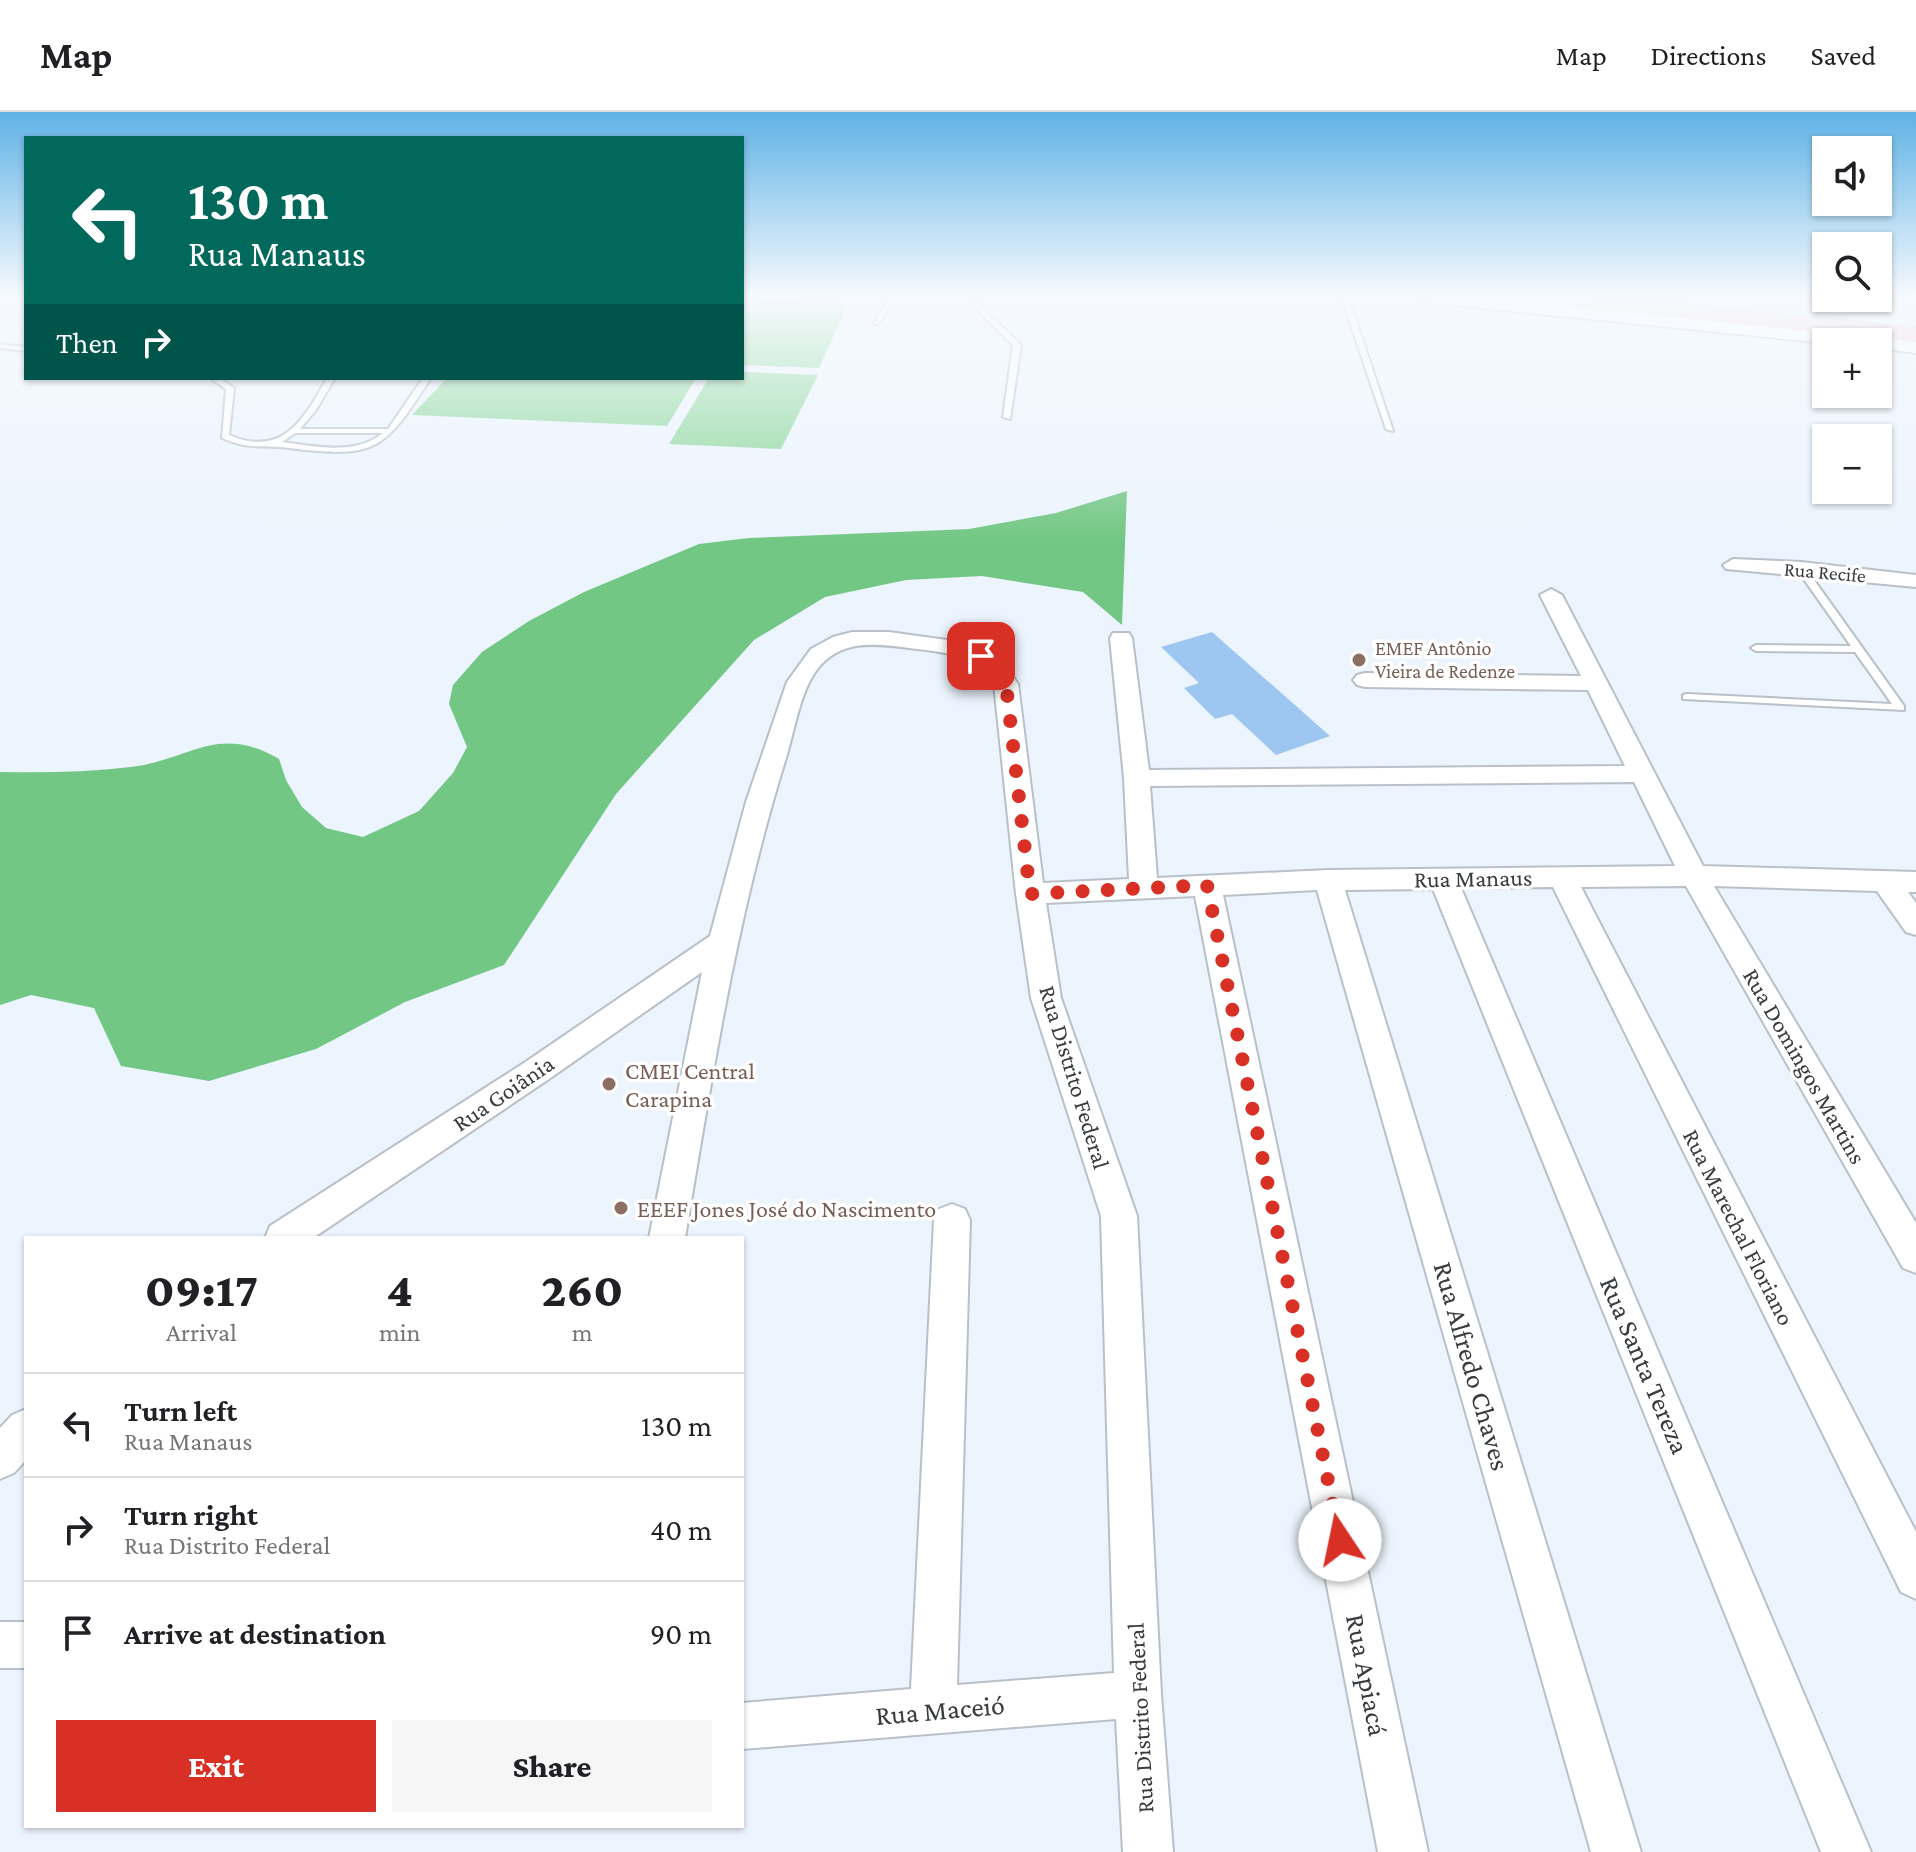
<!DOCTYPE html>
<html lang="en">
<head>
<meta charset="utf-8">
<style>
  body { margin:0; font-family:"Crimson Pro",serif; background:#f6f6f6; color:#202124; height:100vh; display:flex; flex-direction:column; font-size:30px; white-space:nowrap }
  * { box-sizing:border-box; margin:0 }
  p { font-size:26px; color:#757577 }
  .icon { flex:none; width:44px; height:44px; fill:none; stroke:currentColor; stroke-width:2; stroke-linecap:round; stroke-linejoin:round }
  .map { position:relative; flex:1; overflow:hidden }
  .side { position:absolute; left:24px; top:1124px; width:720px; height:592px; display:flex; flex-direction:column; background:#fff; border-radius:0px; box-shadow:0 2px 6px #0004 }
  .side>* { flex:none }
  .top-card { position:absolute; left:24px; top:24px; width:720px; height:244px; border-radius:0px; box-shadow:0 2px 6px #0004; background:#00695c; color:#fff; overflow:hidden }
  .controls { position:absolute; left:1812px; top:24px; display:grid; gap:16px }
  .controls a { display:grid; place-items:center; width:80px; height:80px; border-radius:0px; background:#fff; box-shadow:0 2px 6px #0004; font-size:40px }
  .pin { position:absolute; display:grid; place-items:center; width:68px; height:68px; color:#fff; margin:-34px; border-radius:16px; box-shadow:0 4px 12px #0006 }
  .me { position:absolute; width:88px; margin:-44px; rotate:349deg; stroke-linejoin:round; filter:drop-shadow(0 0 6px #0008) }
  .turn { display:flex; align-items:center; gap:28px; height:168px; padding:0 32px; font-size:36px }
  .turn .icon { width:104px; height:104px; stroke-width:2.5 }
  .turn b { display:block; font-size:56px; line-height:68px }
  .then { display:flex; align-items:center; height:76px; padding:0 32px; background:#0003; gap:16px; font-size:30px }
  .eta { display:flex; justify-content:space-evenly; align-items:center; height:136px; text-align:center }
  .eta b { font-size:48px; font-weight:800; line-height:56px }
  .primary-button { display:flex; gap:16px; margin-top:auto; padding:16px 32px }
  .primary-button a { flex:1; height:92px; border-radius:0px; background:#d93025; color:#fff; font-size:32px; font-weight:800; line-height:92px; text-align:center }
  .primary-button a+a { background:#f6f6f6; color:#202124 }
  ul { padding:0; list-style:none }
  li { display:flex; align-items:center; gap:24px; height:104px; padding:0 32px; border-top:2px solid #e0e0e0 }
  li div { flex:1 }
  li b { display:block; font-size:30px }
  li em { font-style:normal }
  header { display:flex; align-items:center; gap:48px; box-sizing:border-box; height:112px; padding:0 40px; background:#fff; border-bottom:2px solid #e0e0e0 }
  header strong { font-size:38px }
  nav { display:flex; gap:44px; margin-inline-start:auto; font-size:28px }
  .map>svg:first-child { display:block }
  .green { fill:#87d596 }
  .forest { fill:#73c784 }
  .building { fill:#9dc6f1 }
  .lines { fill:none; stroke-linecap:round; stroke-linejoin:round }
  .lane-casing { stroke:#b9c0c8; stroke-width:4 }
  .street-casing { stroke:#b9c0c8; stroke-width:4 }
  .secondary-casing { stroke:#b9c0c8; stroke-width:4 }
  .primary-casing { stroke:#cfd0d1; stroke-width:4 }
  .lane { fill:#fff; fill-rule:evenodd }
  .street { fill:#fff; fill-rule:evenodd }
  .secondary { fill:#fff; fill-rule:evenodd }
  .primary { fill:#f7c8d0; fill-rule:evenodd }
  .route { stroke:#d93025; stroke-width:14; stroke-dasharray:0 25.2 }
  .education-dot { fill:#8d6e63; stroke:#fff; stroke-width:3 }
  .labels { text-anchor:middle; dominant-baseline:central; stroke-width:7; stroke-linejoin:round; paint-order:stroke }
  .far-street-label { font-size:20px; fill:#393c3f; stroke:#fff }
  .far-education-label { font-size:20px; fill:#785e54; stroke:#fff; text-anchor:start }
  .street-label { font-size:24px; fill:#393c3f; stroke:#fff }
  .education-label { font-size:24px; fill:#785e54; stroke:#fff; text-anchor:start }
  .near-street-label { font-size:28px; fill:#393c3f; stroke:#fff }
</style>
</head>
<body>
<header>
<strong>Map</strong>
<nav><a>Map</a><a>Directions</a><a>Saved</a></nav>
</header>
<div class="map">
<svg width="1916" height="1740" viewBox="0 0 1916 1740">
  <rect width="100%" height="100%" fill="#ecf4fd"/>
  <path class="green" d="M 755,188 L 848,192 L 819,256 L 742,253 L 742,210 Z
    M 742,260 L 818,263 L 781,337 L 669,332 L 709,266 L 742,266 Z
    M 447,266 L 696,266 L 667,314 L 412,303 Z"/>
  <path class="forest" d="M 1127,379 L 1122,513 L 1083,480 L 982,464 L 906,468 L 825,485 L 754,528 L 616,682 L 504,853 L 405,890 L 316,937 L 209,969 L 121,954 L 94,896 L 31,883 L 0,893 L 0,660 C 43,661 88,660 131,655 C 190,648 217,611 279,647 L 286,668 L 302,695 L 326,716 L 363,725 L 419,699 L 453,661 L 467,635 L 449,592 L 453,573 L 482,540 L 529,509 L 584,480 L 699,432 L 749,426 L 969,417 L 1056,401 Z"/>
  <path class="building" d="M 1212,520 L 1330,624 L 1276,643 L 1232,602 L 1215,607 L 1184,576 L 1199,571 L 1161,535 Z"/>
  <g class="lines">
    <g class="lane-casing">
      <path id="lane" d="M 890,184 L 897,184 L 878,212 L 874,212 Z
        M 969,184 L 976,184 L 980,194 L 1021,233 L 1010,307 L 1003,305 L 1013,233 L 975,196 Z
        M 1341,184 L 1348,184 L 1393,319 L 1386,317 Z
        M 0,232 L 26,235 L 26,239 L 0,236 Z
        M 210,266 L 219,266 L 234,276 L 229,323 C 282,346 304,308 327,266 L 335,266 L 316,298 L 300,317 L 388,317 L 423,266 L 431,266 C 384,338 378,347 289,336 C 260,332 252,339 222,326 L 226,277 ZM 295,321 L 383,321 C 355,344 314,334 282,330 Z
        M 1798,454 L 1804,454 L 1904,594 L 1904,598 L 1683,587 L 1683,583 L 1687,582 L 1892,592 L 1855,540 L 1756,539 L 1751,536 L 1756,533 L 1851,534 L 1796,456 Z"/>
    </g>
    <g class="street-casing">
      <path id="street" d="M 1733,447 L 1801,450 L 1916,463 L 1916,475 L 1726,457 L 1723,453 Z
        M 1551,477 L 1562,483 L 1703,754 L 1916,760 L 1916,780 L 1908,780 L 1916,791 L 1916,823 L 1906,820 L 1877,779 L 1714,774 L 1916,1111 L 1916,1161 L 1903,1156 L 1686,774 L 1581,775 L 1916,1420 L 1916,1487 L 1901,1480 L 1553,775 L 1461,776 L 1871,1740 L 1821,1740 L 1433,777 L 1345,778 L 1641,1740 L 1591,1740 L 1317,778 L 1223,783 L 1428,1740 L 1378,1740 L 1195,784 L 1046,791 L 1061,886 L 1137,1104 L 1161,1582 L 1173,1740 L 1123,1740 L 1116,1607 L 742,1637 L 742,1591 L 911,1577 L 934,1108 L 939,1097 L 952,1092 L 965,1097 L 970,1108 L 957,1573 L 1114,1561 L 1101,1104 L 1031,886 L 1016,782 L 994,572 C 975,541 942,540 909,536 C 877,532 843,527 819,555 C 800,578 795,617 786,646 C 737,802 712,964 685,1126 L 649,1126 L 702,860 L 546,969 L 313,1126 L 265,1126 L 270,1114 L 524,951 L 710,824 L 746,690 L 787,570 L 811,537 L 833,525 L 852,520 L 889,520 L 954,529 L 986,539 L 1006,555 L 1018,572 L 1043,771 L 1129,767 L 1124,666 L 1110,526 L 1113,521 L 1129,521 L 1132,526 L 1149,658 L 1625,654 L 1588,578 L 1365,575 L 1357,573 L 1353,568 L 1357,563 L 1365,561 L 1581,564 L 1540,483 ZM 1634,670 L 1675,754 L 1328,758 L 1157,766 L 1150,674 Z
        M 26,1297 L 26,1348 L 14,1361 L 0,1367 L 0,1316 L 12,1303 Z
        M 0,1510 L 26,1510 L 26,1556 L 0,1556 Z"/>
    </g>
    <g class="secondary-casing">
      <path id="secondary" d="M 1412,184 L 1487,184 L 1916,227 L 1916,241 L 1878,236 L 1878,230 L 1826,231 L 1422,190 Z
        M 1878,184 L 1916,184 L 1916,193 L 1877,188 Z"/>
    </g>
    <g class="primary-casing">
      <path id="primary" d="M 1508,184 L 1588,184 L 1916,216 L 1916,230 L 1518,190 Z"/>
    </g>
    <use href="#lane" class="lane"/>
    <use href="#street" class="street"/>
    <use href="#secondary" class="secondary"/>
    <use href="#primary" class="primary"/>
  </g>
  <linearGradient id="sky" x2="0" y2="1"><stop stop-color="#5fb2e5"/><stop offset="0.43" stop-color="#f6fafe"/><stop offset="1" stop-color="#f6fafe" stop-opacity="0"/></linearGradient>
  <rect width="1916" height="428" fill="url(#sky)"/>
  <g class="lines">
    <path class="route" d="M 981,544 L 998,557 L 1006,572 L 1030,782 L 1207,773 L 1340,1428"/>
  </g>
  <g class="education-dot">
    <circle cx="1359" cy="548" r="8"/>
    <circle cx="609" cy="972" r="8"/>
    <circle cx="621" cy="1096" r="8"/>
  </g>
  <g class="labels">
    <g class="far-street-label">
      <text transform="translate(1825 460) rotate(5)">Rua Recife</text>
    </g>
    <g class="far-education-label">
      <text x="1375" y="536">EMEF Antônio<tspan x="1375" dy="23">Vieira de Redenze</tspan></text>
    </g>
    <g class="street-label">
      <text transform="translate(1473 766) rotate(-1)">Rua Manaus</text>
      <text transform="translate(1805 954) rotate(60)">Rua Domingos Martins</text>
      <text transform="translate(1075 965) rotate(73)">Rua Distrito Federal</text>
      <text transform="translate(503 981) rotate(-34)">Rua Goiânia</text>
      <text transform="translate(1739 1115) rotate(63)">Rua Marechal Floriano</text>
      <text transform="translate(1140 1606) rotate(-93)">Rua Distrito Federal</text>
    </g>
    <g class="education-label">
      <text x="625" y="958">CMEI Central<tspan x="625" dy="28">Carapina</tspan></text>
      <text x="637" y="1096">EEEF Jones José do Nascimento</text>
    </g>
    <g class="near-street-label">
      <text transform="translate(1645 1253) rotate(67)">Rua Santa Tereza</text>
      <text transform="translate(1472 1254) rotate(74)">Rua Alfredo Chaves</text>
      <text transform="translate(1367 1563) rotate(79)">Rua Apiacá</text>
      <text transform="translate(940 1598) rotate(-5)">Rua Maceió</text>
    </g>
  </g>
</svg>
<div class="controls">
<a><svg class="icon" aria-label="sound" viewBox="0 0 24 24"><path d="M4 9h4l5-4v14l-5-4H4zM17 9q2 3 0 6"/></svg></a>
<a><svg class="icon" aria-label="search" viewBox="0 0 24 24"><circle cx="10" cy="10" r="6"/><path d="M15 15l6 6"/></svg></a>
<a>+</a>
<a>−</a>
</div>
<div class="pin" style="left:981px;top:544px;background:#d93025"><svg class="icon" aria-label="arrive" viewBox="0 0 24 24"><path d="M6 21V4h12l-3 4 3 4H6"/></svg></div>
<svg class="me" style="left:1340px;top:1428px" viewBox="-20 -20 40 40"><circle r="19" fill="#fff"/><path d="M0-13L10 11 0 6-10 11z" fill="#d93025"/></svg>
<div class="top-card">
<div class="turn"><svg class="icon" aria-label="left" viewBox="0 0 24 24"><path d="M17 20v-9H6M10 6l-5 5 5 5"/></svg><div><b>130 m</b>Rua Manaus</div></div>
<div class="then">Then<svg class="icon" aria-label="right" viewBox="0 0 24 24"><path d="M7 20v-9h11M14 6l5 5-5 5"/></svg></div>
</div>
<section class="side">
<div class="eta">
<div><b>09:17</b><p>Arrival</p></div>
<div><b>4</b><p>min</p></div>
<div><b>260</b><p>m</p></div>
</div>
<ul>
<li><svg class="icon" aria-label="left" viewBox="0 0 24 24"><path d="M17 20v-9H6M10 6l-5 5 5 5"/></svg><div><b>Turn left</b><p>Rua Manaus</p></div><em>130 m</em></li>
<li><svg class="icon" aria-label="right" viewBox="0 0 24 24"><path d="M7 20v-9h11M14 6l5 5-5 5"/></svg><div><b>Turn right</b><p>Rua Distrito Federal</p></div><em>40 m</em></li>
<li><svg class="icon" aria-label="arrive" viewBox="0 0 24 24"><path d="M6 21V4h12l-3 4 3 4H6"/></svg><div><b>Arrive at destination</b></div><em>90 m</em></li>
</ul>
<div class="primary-button"><a>Exit</a><a>Share</a></div>
</section>
</div>
</body>
</html>
